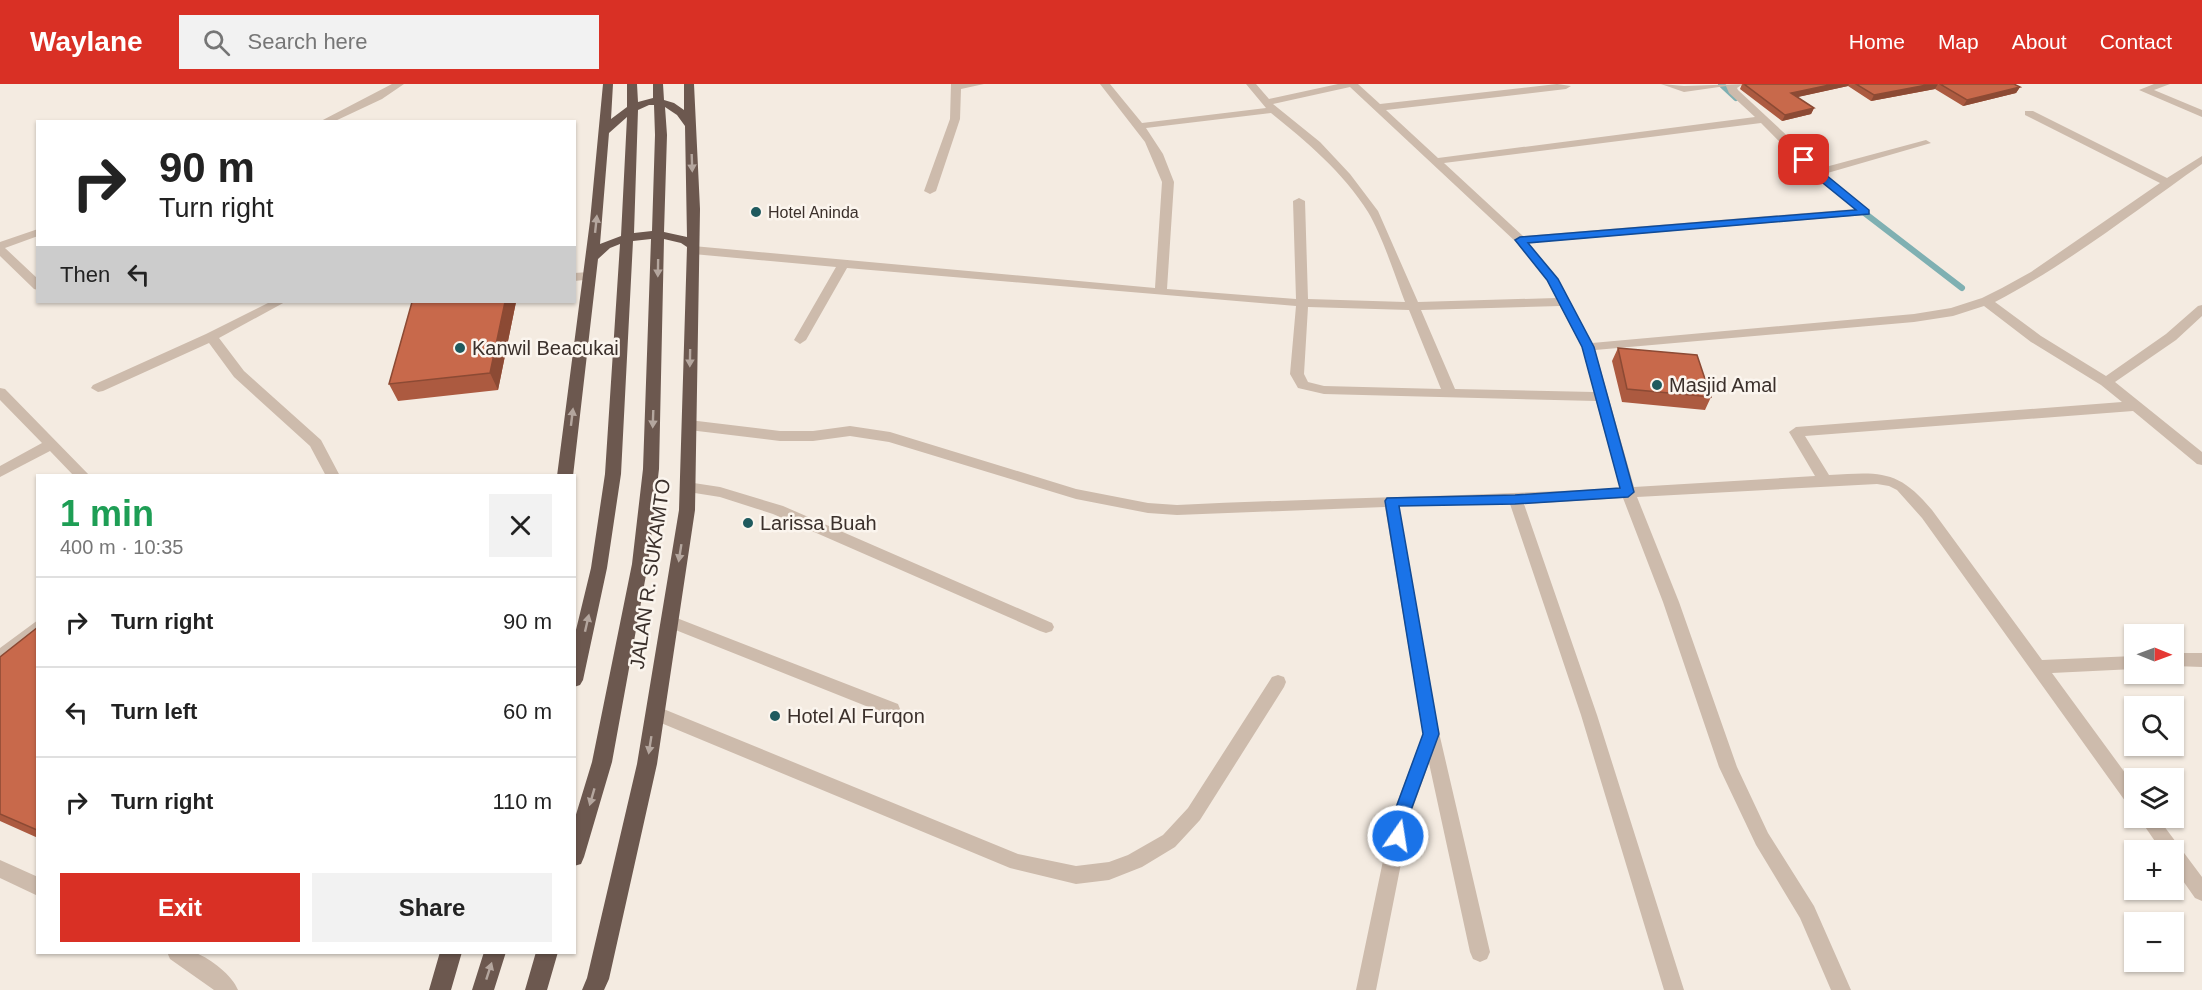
<!DOCTYPE html>
<html lang="en">
<head>
<meta charset="utf-8">
<style>
  body { margin:0; font-family:Helvetica,sans-serif; background:#f2f2f2; color:#222; height:100vh; display:flex; flex-direction:column; font-size:22px; white-space:nowrap }
  * { box-sizing:border-box; margin:0 }
  p { font-size:20px; color:#767676 }
  .icon { flex:none; width:33px; height:33px; fill:none; stroke:currentColor; stroke-width:2; stroke-linecap:round; stroke-linejoin:round }
  .map { position:relative; flex:1; overflow:hidden }
  .details { position:absolute; left:36px; top:390px; width:540px; height:480px; display:flex; flex-direction:column; background:#fff; border-radius:0px; box-shadow:0 2px 4px #0004 }
  .details>* { flex:none }
  .guide { position:absolute; left:36px; top:36px; width:540px; height:183px; border-radius:0px; box-shadow:0 2px 4px #0004; background:#fff; color:#222; overflow:hidden }
  .needle { width:39px; rotate:91deg }
  .controls { position:absolute; left:2124px; top:540px; display:grid; gap:12px }
  .controls a { display:grid; place-items:center; width:60px; height:60px; border-radius:0px; background:#fff; box-shadow:0 2px 4px #0004; font-size:30px }
  .pin { position:absolute; display:grid; place-items:center; width:51px; height:51px; color:#fff; margin:-26px; border-radius:12px; box-shadow:0 3px 9px #0006 }
  .me { position:absolute; width:66px; margin:-33px; rotate:13deg; stroke-linejoin:round; filter:drop-shadow(0 0 4px #0008) }
  .turn { display:flex; align-items:center; gap:21px; height:126px; padding:0 24px; font-size:27px }
  .turn .icon { width:78px; height:78px; stroke-width:2.5 }
  .turn b { display:block; font-size:42px; line-height:51px }
  .then { display:flex; align-items:center; height:57px; padding:0 24px; background:#0003; gap:12px; font-size:22px }
  .round { display:grid; place-items:center; flex:none; width:63px; height:63px; border-radius:0px; background:#f2f2f2 }
  .headline { display:flex; align-items:center; justify-content:space-between; height:102px; padding:0 24px }
  h1 { font-size:36px; font-weight:800; line-height:45px; color:#1e9e55 }
  .action { display:flex; gap:12px; margin-top:auto; padding:12px 24px }
  .action a { flex:1; height:69px; border-radius:0px; background:#d93025; color:#fff; font-size:24px; font-weight:800; line-height:69px; text-align:center }
  .action a+a { background:#f2f2f2; color:#222 }
  ul { padding:0; list-style:none }
  li { display:flex; align-items:center; gap:18px; height:90px; padding:0 24px; border-top:2px solid #e0e0e0 }
  li div { flex:1 }
  li b { display:block; font-size:22px }
  li em { font-style:normal }
  header { display:flex; align-items:center; gap:36px; box-sizing:border-box; height:84px; padding:0 30px; background:#d93025; color:#fff }
  header strong { font-size:28px }
  nav { display:flex; gap:33px; margin-inline-start:auto; font-size:21px }
  .search { width:420px; height:54px; background:#f2f2f2; display:flex; align-items:center; gap:15px; box-sizing:border-box; padding:0 21px; border-radius:0px; color:#767676; font-size:22px }
  .map>svg:first-child { display:block }
  .lines { fill:none; stroke-linecap:round; stroke-linejoin:round }
  .stream { stroke:#7fb0b2; stroke-width:6 }
  .minor { fill:#cdbbac; fill-rule:evenodd }
  .trunk { fill:#6c584f; fill-rule:evenodd }
  .wall { fill:#ac5a40 }
  .shaded-wall { fill:#8c4a34 }
  .building { fill:#c8694b; stroke:#8c4a34; stroke-width:1.5 }
  .oneway { fill:#b4a69e }
  .route { fill:#1a73e8; stroke:#114b97; stroke-width:1.5 }
  .poi-dot { fill:#1f5a5e; stroke:#fbf5ee; stroke-width:2 }
  .labels { text-anchor:middle; dominant-baseline:central; stroke-width:5; stroke-linejoin:round; paint-order:stroke }
  .far-poi-label { font-size:16px; fill:#3b302b; stroke:#fbf5ee; text-anchor:start }
  .poi-label { font-size:20px; fill:#3b302b; stroke:#fbf5ee; text-anchor:start }
  .street-label { font-size:20px; fill:#3b302b; stroke:#fbf5ee }
</style>
</head>
<body>
<header>
<strong>Waylane</strong>
<div class="search"><svg class="icon" aria-label="search" viewBox="0 0 24 24"><circle cx="10" cy="10" r="6"/><path d="M15 15l6 6"/></svg>Search here</div>
<nav><a>Home</a><a>Map</a><a>About</a><a>Contact</a></nav>
</header>
<div class="map">
<svg width="2202" height="906" viewBox="0 0 2202 906">
  <rect width="100%" height="100%" fill="#f4ebe1"/>
  <g class="lines">
    <path class="stream" d="M 1721,0 L 1736,14
      M 1858,124 L 1962,204"/>
    <path class="minor" d="M 392,0 L 404,0 L 382,15 L 333,38 L 319,38 Z
      M 951,0 L 984,0 L 961,5 L 960,35 L 936,107 L 930,110 L 924,107 L 950,35 Z
      M 1100,0 L 1110,0 L 1142,39 L 1266,24 L 1246,0 L 1256,0 L 1269,15 L 1338,0 L 1358,0 L 1380,20 L 1557,0 L 1571,2 L 1566,5 L 1386,26 L 1438,74 L 1755,33 L 1729,9 L 1726,2 L 1684,8 L 1661,0 L 1684,2 L 1743,0 L 1737,4 L 1738,6 L 1796,60 L 1818,85 L 1926,56 L 1931,59 L 1824,90 L 1869,126 L 1869,130 L 1865,131 L 1529,159 L 1558,195 L 1592,259 L 1914,230 L 1951,224 L 1982,214 L 2002,204 L 2031,188 L 2160,99 L 2025,31 L 2025,27 L 2033,27 L 2167,94 L 2202,72 L 2202,80 C 2135,127 2068,180 1995,218 L 2041,252 L 2106,292 L 2166,250 L 2198,222 L 2202,221 L 2202,232 L 2176,256 L 2115,298 L 2202,368 L 2202,381 L 2197,380 L 2133,327 L 1805,352 L 1829,391 C 1880,388 1898,385 1932,426 L 2042,576 L 2134,572 L 2134,585 L 2052,589 L 2134,701 L 2134,723 L 2128,721 L 1922,434 L 1897,406 L 1889,402 L 1877,400 L 1637,413 L 1679,518 L 1737,683 L 1768,749 L 1814,822 L 1851,906 L 1831,906 L 1800,834 L 1756,761 L 1719,683 L 1663,518 L 1623,414 L 1524,420 L 1597,631 L 1684,906 L 1664,906 L 1581,631 L 1510,420 L 1399,422 L 1434,627 L 1490,868 L 1487,875 L 1480,878 L 1473,875 L 1470,868 L 1429,679 L 1411,729 L 1376,906 L 1356,906 L 1393,729 L 1423,650 L 1385,423 L 1177,431 L 1148,429 L 1076,415 L 889,358 L 850,352 L 813,357 L 780,357 L 689,346 L 682,341 L 689,336 L 780,347 L 813,347 L 850,342 L 890,348 L 1076,405 L 1148,419 L 1177,421 C 1325,414 1472,412 1620,404 L 1596,317 L 1324,310 L 1298,304 L 1290,290 L 1296,222 L 847,184 L 806,256 L 800,260 L 794,256 L 836,183 L 693,170 L 687,166 L 693,162 L 1155,204 L 1162,98 L 1145,58 ZM 1350,3 L 1516,158 L 1547,196 L 1556,214 L 1418,218 L 1378,127 L 1350,90 L 1320,58 L 1273,20 ZM 1271,29 C 1307,58 1343,88 1368,128 C 1382,151 1395,192 1405,218 L 1308,215 L 1305,117 L 1299,114 L 1293,117 L 1296,215 L 1167,205 L 1174,98 L 1163,70 L 1146,44 ZM 1761,39 L 1812,91 L 1855,125 L 1523,152 L 1444,79 ZM 1560,222 L 1582,263 L 1594,308 L 1455,305 L 1421,226 ZM 1984,222 L 2031,258 L 2101,301 L 2122,318 L 1796,343 L 1789,348 L 1815,392 L 1634,403 L 1595,266 L 1914,238 L 1953,232 ZM 1308,223 L 1409,226 L 1441,305 L 1324,302 L 1308,298 L 1304,290 Z
      M 2154,0 L 2170,0 L 2154,6 L 2202,26 L 2202,33 L 2139,6 Z
      M 38,145 L 38,152 L 5,164 L 38,195 L 38,206 L 34,205 L 0,172 L 0,158 Z
      M 590,188 L 596,192 L 594,195 L 574,197 L 574,189 Z
      M 270,218 L 285,218 L 219,254 L 244,287 L 321,356 L 340,392 L 326,392 L 310,362 L 234,293 L 209,259 L 103,307 L 98,308 L 91,304 L 93,301 L 206,250 Z
      M 0,304 L 5,305 L 90,392 L 74,392 L 50,367 L 0,393 L 0,382 L 42,359 L 0,316 Z
      M 687,398 L 720,403 L 783,422 L 1052,539 L 1054,543 L 1052,547 L 1046,549 L 1040,547 L 773,430 L 720,413 L 682,407 L 680,403 Z
      M 669,531 L 898,620 L 900,625 L 898,630 L 892,632 L 886,630 L 663,541 L 661,537 L 663,533 Z
      M 38,536 L 38,552 L 6,578 L 0,580 L 0,564 Z
      M 2174,569 L 2202,569 L 2202,583 L 2174,582 Z
      M 1278,591 L 1284,593 L 1286,598 L 1284,603 L 1200,736 L 1175,763 L 1142,783 L 1109,796 L 1076,800 L 1010,784 L 649,634 L 647,629 L 649,624 L 655,622 L 661,624 L 1018,770 L 1076,782 L 1109,778 L 1128,771 L 1163,751 L 1188,724 L 1272,593 Z
      M 2139,734 L 2158,734 L 2202,793 L 2202,817 L 2195,814 L 2174,784 L 2174,766 L 2161,766 Z
      M 0,776 L 38,793 L 38,812 L 0,794 Z
      M 167,868 C 176,868 188,866 196,869 C 211,875 232,891 238,906 L 214,906 L 170,875 Z"/>
    <path class="trunk" d="M 603,0 L 613,0 L 611,35 L 627,23 L 627,0 L 637,0 L 638,18 L 653,14 L 653,0 L 663,0 L 664,16 L 674,19 L 684,26 L 684,0 L 694,0 L 700,125 L 695,426 L 657,680 L 609,895 L 604,906 L 582,906 L 587,894 L 637,680 L 679,426 L 687,163 L 681,159 L 664,155 L 659,385 L 648,480 L 612,678 L 584,773 L 581,780 L 574,782 L 574,737 L 592,678 L 632,480 L 643,385 L 651,155 L 633,157 L 621,390 L 607,484 L 583,596 L 580,601 L 574,603 L 574,554 L 591,484 L 605,390 L 620,160 L 610,164 L 598,175 L 573,392 L 557,392 L 590,137 ZM 649,21 L 654,21 L 655,51 L 652,147 L 634,149 L 638,26 ZM 665,23 L 677,31 L 685,42 L 687,153 L 664,148 L 667,51 ZM 627,33 L 621,152 L 600,160 L 609,49 Z
      M 440,868 L 462,868 L 451,906 L 429,906 Z
      M 484,868 L 506,868 L 494,906 L 472,906 Z
      M 536,868 L 558,868 L 547,906 L 525,906 Z"/>
  </g>
  <path class="wall" d="M 1742,0 L 2014,0 L 2020,3 L 2016,9 L 1963,22 L 1935,5 L 1871,17 L 1848,2 L 1797,13 L 1814,24 L 1811,30 L 1782,37 L 1740,5 Z
    M 412,218 L 516,218 L 498,306 L 398,317 L 389,300 Z
    M 1618,264 L 1711,313 L 1705,326 L 1622,318 L 1612,277 Z
    M 38,543 L 38,754 L 0,737 L 0,573 Z"/>
  <path class="shaded-wall" d="M 1834,0 L 1849,0 L 1848,2 L 1789,15 L 1791,9 Z
    M 1932,0 L 1938,0 L 1935,5 L 1871,17 L 1874,11 Z
    M 2020,3 L 2016,9 L 1963,22 L 1967,16 Z
    M 1814,24 L 1811,30 L 1782,37 L 1785,31 Z
    M 505,218 L 516,218 L 498,306 L 490,289 Z"/>
  <path class="building" d="M 1744,0 L 1834,0 L 1791,9 L 1814,24 L 1785,31 Z
    M 1856,0 L 1932,0 L 1874,11 Z
    M 1940,0 L 2014,0 L 2020,3 L 1967,16 Z
    M 412,218 L 505,218 L 490,289 L 389,300 Z
    M 1618,264 L 1697,271 L 1711,313 L 1627,305 Z
    M 38,543 L 38,746 L 37,746 L 0,730 L 0,573 Z"/>
  <defs><path id="oneway-solid" d="M-6-.8H1V-3.2L6.5 0L1 3.2V.8H-6Z" transform="scale(1.5)"/></defs>
  <g class="oneway">
    <use href="#oneway-solid" transform="translate(692 79) rotate(88)"/>
    <use href="#oneway-solid" transform="translate(596 140) rotate(-84)"/>
    <use href="#oneway-solid" transform="translate(658 184) rotate(91)"/>
    <use href="#oneway-solid" transform="translate(690 274) rotate(91)"/>
    <use href="#oneway-solid" transform="translate(572 333) rotate(-83)"/>
    <use href="#oneway-solid" transform="translate(653 335) rotate(92)"/>
    <use href="#oneway-solid" transform="translate(680 469) rotate(99)"/>
    <use href="#oneway-solid" transform="translate(587 539) rotate(-77)"/>
    <use href="#oneway-solid" transform="translate(650 661) rotate(99)"/>
    <use href="#oneway-solid" transform="translate(592 713) rotate(106)"/>
    <use href="#oneway-solid" transform="translate(489 887) rotate(-72)"/>
  </g>
  <path class="route" d="M 1804,73 L 1869,126 L 1869,130 L 1528,159 L 1558,195 L 1594,263 L 1634,408 L 1628,413 L 1515,420 L 1399,422 L 1439,650 L 1410,729 L 1403,757 L 1398,759 L 1392,757 L 1389,752 L 1394,729 L 1423,650 L 1385,417 L 1387,414 L 1515,411 L 1620,404 L 1582,263 L 1547,196 L 1515,156 L 1520,153 L 1856,126 L 1813,91 L 1799,76 Z"/>
  <g class="poi-dot">
    <circle cx="756" cy="128" r="6"/>
    <circle cx="460" cy="264" r="6"/>
    <circle cx="1657" cy="301" r="6"/>
    <circle cx="748" cy="439" r="6"/>
    <circle cx="775" cy="632" r="6"/>
  </g>
  <g class="labels">
    <g class="far-poi-label">
      <text x="768" y="128">Hotel Aninda</text>
    </g>
    <g class="poi-label">
      <text x="472" y="264">Kanwil Beacukai</text>
      <text x="1669" y="301">Masjid Amal</text>
      <text x="760" y="439">Larissa Buah</text>
      <text x="787" y="632">Hotel Al Furqon</text>
    </g>
    <g class="street-label">
      <text transform="translate(650 490) rotate(-82)">JALAN R. SUKAMTO</text>
    </g>
  </g>
</svg>
<div class="controls">
<a><svg class="needle" viewBox="-14 -14 28 28"><path d="M0-13l5 13h-10z" fill="#e53935"/><path d="M0 13l5-13h-10z" fill="#767676"/></svg></a>
<a><svg class="icon" aria-label="search" viewBox="0 0 24 24"><circle cx="10" cy="10" r="6"/><path d="M15 15l6 6"/></svg></a>
<a><svg class="icon" aria-label="layers" viewBox="0 0 24 24"><path d="M12 4l9 5-9 5-9-5zM3 14l9 5 9-5"/></svg></a>
<a>+</a>
<a>−</a>
</div>
<div class="pin" style="left:1804px;top:76px;background:#d93025"><svg class="icon" aria-label="arrive" viewBox="0 0 24 24"><path d="M6 21V4h12l-3 4 3 4H6"/></svg></div>
<svg class="me" style="left:1398px;top:752px" viewBox="-20 -20 40 40"><circle r="17" fill="#1a73e8" stroke="#fff" stroke-width="3"/><path d="M0-11L8 9 0 5-8 9z" fill="#fff"/></svg>
<div class="guide">
<div class="turn"><svg class="icon" aria-label="right" viewBox="0 0 24 24"><path d="M7 20v-9h11M14 6l5 5-5 5"/></svg><div><b>90 m</b>Turn right</div></div>
<div class="then">Then<svg class="icon" aria-label="left" viewBox="0 0 24 24"><path d="M17 20v-9H6M10 6l-5 5 5 5"/></svg></div>
</div>
<section class="details">
<div class="headline"><div><h1>1 min</h1><p>400 m · 10:35</p></div><a class="round"><svg class="icon" aria-label="close" viewBox="0 0 24 24"><path d="M6 6l12 12M18 6L6 18"/></svg></a></div>
<ul>
<li><svg class="icon" aria-label="right" viewBox="0 0 24 24"><path d="M7 20v-9h11M14 6l5 5-5 5"/></svg><div><b>Turn right</b></div><em>90 m</em></li>
<li><svg class="icon" aria-label="left" viewBox="0 0 24 24"><path d="M17 20v-9H6M10 6l-5 5 5 5"/></svg><div><b>Turn left</b></div><em>60 m</em></li>
<li><svg class="icon" aria-label="right" viewBox="0 0 24 24"><path d="M7 20v-9h11M14 6l5 5-5 5"/></svg><div><b>Turn right</b></div><em>110 m</em></li>
</ul>
<div class="action"><a>Exit</a><a>Share</a></div>
</section>
</div>
</body>
</html>
